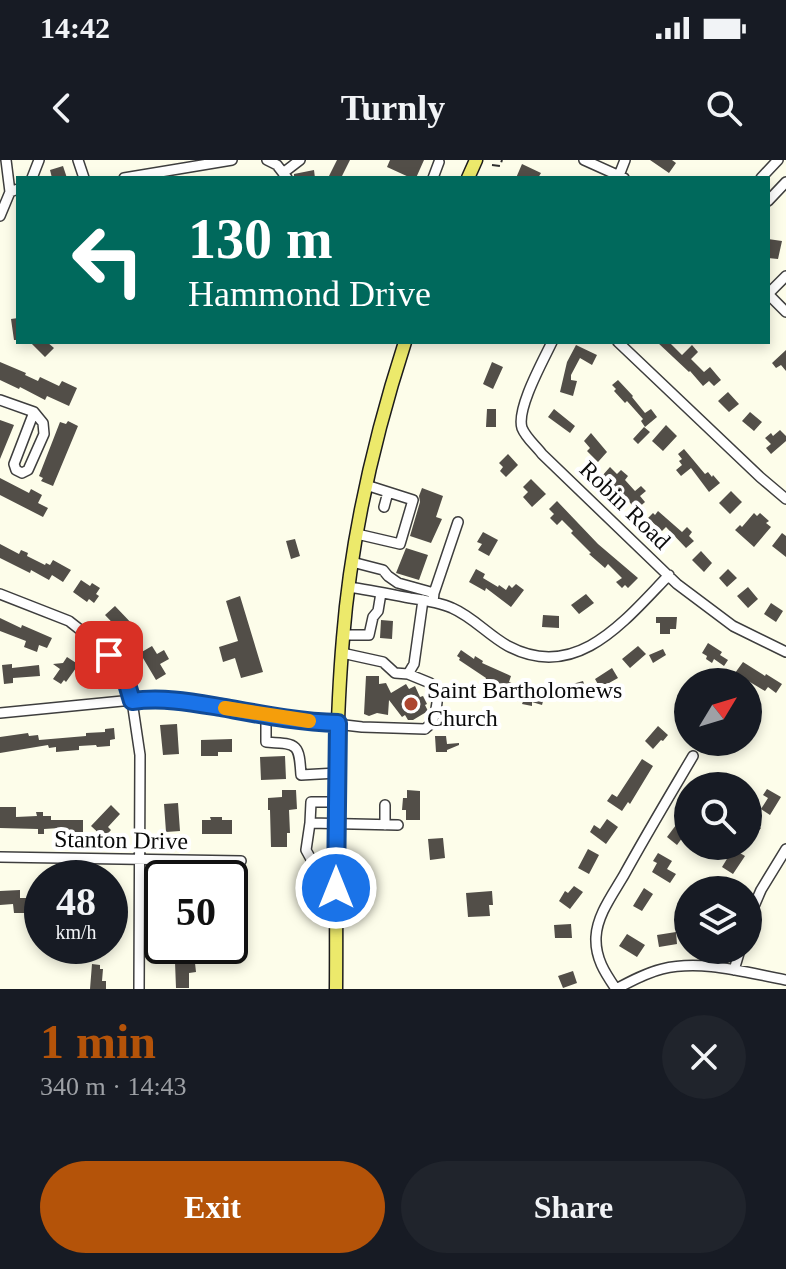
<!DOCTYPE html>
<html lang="en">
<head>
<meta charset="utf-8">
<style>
  body { margin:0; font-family:Georgia,serif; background:#20242c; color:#f1f3f6; height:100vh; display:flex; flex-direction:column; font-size:30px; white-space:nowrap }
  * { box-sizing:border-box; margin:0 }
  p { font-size:26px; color:#9ea1a6 }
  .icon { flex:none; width:44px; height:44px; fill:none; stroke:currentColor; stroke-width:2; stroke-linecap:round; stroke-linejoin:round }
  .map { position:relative; height:829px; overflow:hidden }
  .details { display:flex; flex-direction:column; background:#171b24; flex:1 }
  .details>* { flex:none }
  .hud { position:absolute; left:16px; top:16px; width:754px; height:168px; border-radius:0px; box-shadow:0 4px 12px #0003; background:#00695c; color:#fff; overflow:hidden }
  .needle { width:52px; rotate:52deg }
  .fabs { position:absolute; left:674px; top:508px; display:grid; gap:16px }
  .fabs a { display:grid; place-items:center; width:88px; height:88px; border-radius:50%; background:#171b24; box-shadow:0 4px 12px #0003; font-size:40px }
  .speed { position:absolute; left:24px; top:700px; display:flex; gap:16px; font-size:40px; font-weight:700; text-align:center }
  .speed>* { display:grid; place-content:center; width:104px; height:104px; border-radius:50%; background:#171b24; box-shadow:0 4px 12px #0003; line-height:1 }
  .speed small { font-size:20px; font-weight:400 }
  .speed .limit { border:4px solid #111; border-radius:12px; background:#fff; color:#111 }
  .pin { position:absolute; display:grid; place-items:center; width:68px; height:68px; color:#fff; margin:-34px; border-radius:16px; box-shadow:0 4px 12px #0006 }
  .me { position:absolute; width:88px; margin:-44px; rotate:0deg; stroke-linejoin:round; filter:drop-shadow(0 0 6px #0008) }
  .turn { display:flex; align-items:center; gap:28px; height:168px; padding:0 40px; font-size:36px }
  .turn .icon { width:104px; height:104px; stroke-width:2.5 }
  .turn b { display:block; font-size:56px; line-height:68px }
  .round { display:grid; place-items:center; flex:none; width:84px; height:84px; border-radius:42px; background:#20242c }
  .head { display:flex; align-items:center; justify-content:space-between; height:136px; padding:0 40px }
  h1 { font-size:48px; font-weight:800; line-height:60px; color:#b45309 }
  .cta { display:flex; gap:16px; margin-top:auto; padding:16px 40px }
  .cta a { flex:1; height:92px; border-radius:48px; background:#b45309; color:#fff; font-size:32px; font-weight:800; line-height:92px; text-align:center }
  .cta a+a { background:#20242c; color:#f1f3f6 }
  .status { display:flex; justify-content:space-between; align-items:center; height:56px; padding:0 40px; background:#171b24; direction:ltr }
  .status svg { height:22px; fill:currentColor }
  header { display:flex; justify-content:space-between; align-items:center; height:104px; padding:0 40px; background:#171b24; font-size:36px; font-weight:800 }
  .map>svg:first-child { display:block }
  .building { fill:#524e48 }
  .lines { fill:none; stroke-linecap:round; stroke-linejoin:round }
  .minor-casing { stroke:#3e3e3e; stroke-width:12 }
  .major-casing { stroke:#1c1c1c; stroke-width:15 }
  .path { stroke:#2d2d2d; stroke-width:2; stroke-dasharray:8 4; stroke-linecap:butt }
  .minor { stroke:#fff; stroke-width:9 }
  .major { stroke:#ece96b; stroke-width:12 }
  .route-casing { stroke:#114b97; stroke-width:20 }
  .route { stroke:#1a73e8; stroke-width:14 }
  .slow { stroke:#f59e0b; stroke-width:14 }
  .poi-dot { fill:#ad4630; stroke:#fff; stroke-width:3 }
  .labels { text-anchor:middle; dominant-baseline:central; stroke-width:8; stroke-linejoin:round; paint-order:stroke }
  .street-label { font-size:24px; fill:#0b0b0b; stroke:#fff }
  .poi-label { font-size:24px; fill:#0b0b0b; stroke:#fff; text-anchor:start }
</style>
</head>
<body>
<div class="status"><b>14:42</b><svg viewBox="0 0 49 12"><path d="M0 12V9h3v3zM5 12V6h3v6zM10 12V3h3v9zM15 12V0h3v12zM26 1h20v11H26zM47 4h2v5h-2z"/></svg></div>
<header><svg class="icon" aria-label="back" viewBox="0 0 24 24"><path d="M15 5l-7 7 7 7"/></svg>Turnly<svg class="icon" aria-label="search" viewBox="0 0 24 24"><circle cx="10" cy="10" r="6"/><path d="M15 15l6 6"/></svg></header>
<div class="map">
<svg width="786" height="829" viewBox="0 0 786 829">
  <rect width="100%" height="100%" fill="#fdfdea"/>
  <path class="building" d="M 337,0 L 350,0 L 341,18 L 328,18 Z
    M 390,0 L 424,0 L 416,18 L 411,18 L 387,7 Z
    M 650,0 L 672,0 L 676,3 L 669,13 Z
    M 522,4 L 541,13 L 538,18 L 516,18 Z
    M 63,6 L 67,18 L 52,18 L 50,10 Z
    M 314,10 L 315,18 L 294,18 L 294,14 Z
    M 768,79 L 782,81 L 778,99 L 768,98 Z
    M 18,158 L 18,180 L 14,180 L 11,159 Z
    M 30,182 L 47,182 L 54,188 L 45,197 Z
    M 657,182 L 669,182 L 682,195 L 692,185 L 698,192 L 691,199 L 704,212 L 710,207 L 721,220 L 714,226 L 709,221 L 703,226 L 690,211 L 689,212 Z
    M 576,185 L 597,195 L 592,205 L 580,198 L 571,215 L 571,220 L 577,221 L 573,236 L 560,232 L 567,202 Z
    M 786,190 L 786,211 L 781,205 L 776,208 L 772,203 Z
    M 0,202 L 26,213 L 25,215 L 38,221 L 40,217 L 59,226 L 62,221 L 77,228 L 69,246 L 47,236 L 45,240 L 20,227 L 19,229 L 0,220 Z
    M 492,202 L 503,207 L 493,229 L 483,224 Z
    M 618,220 L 633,236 L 632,237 L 645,253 L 651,249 L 657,257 L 645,267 L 641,261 L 643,259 L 627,241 L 625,243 L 614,231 L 616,229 L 612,225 Z
    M 728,232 L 739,244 L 729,252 L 718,241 Z
    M 487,249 L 496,249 L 496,267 L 486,267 Z
    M 554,249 L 575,266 L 570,273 L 548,257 Z
    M 750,252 L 762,262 L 754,271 L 742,261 Z
    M 0,260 L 14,265 L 0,299 Z
    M 68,261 L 78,266 L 53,326 L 41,321 L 43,318 L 39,316 L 60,262 L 66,264 Z
    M 666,265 L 677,276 L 663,291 L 652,281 Z
    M 644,267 L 650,272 L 638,284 L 633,279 Z
    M 780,270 L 786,276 L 786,281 L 771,294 L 766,288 L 771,284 L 765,278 L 771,273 L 773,276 Z
    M 591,273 L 607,292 L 598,302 L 587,291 L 590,288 L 584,281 Z
    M 684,289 L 705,314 L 708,312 L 712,317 L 713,315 L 720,323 L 709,332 L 691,308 L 681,316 L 676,310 L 682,305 L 679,301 L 682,299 L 678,294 Z
    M 508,294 L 518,305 L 506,317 L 500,311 L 503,307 L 499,303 Z
    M 610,307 L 617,314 L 621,310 L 628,316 L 625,320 L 635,331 L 641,326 L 646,331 L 640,336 L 645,342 L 636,350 L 618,328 L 616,329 L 602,316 Z
    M 0,318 L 29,333 L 31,329 L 42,335 L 38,343 L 48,348 L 43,357 L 0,335 Z
    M 531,319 L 546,334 L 532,347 L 523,337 L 528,332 L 523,327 Z
    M 422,328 L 443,336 L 436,357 L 442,359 L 431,383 L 410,376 L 420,342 L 419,336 Z
    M 731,331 L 742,342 L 730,354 L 719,343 Z
    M 557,341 L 598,384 L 638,418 L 628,428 L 625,425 L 622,428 L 616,422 L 622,418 L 608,404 L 605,408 L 589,394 L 591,393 L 571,373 L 573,371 L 562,360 L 557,365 L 550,358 L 554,354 L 549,349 Z
    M 658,351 L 682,372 L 687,367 L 692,372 L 689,376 L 694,381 L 686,388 L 666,367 L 662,371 L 648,358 L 653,353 L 655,355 Z
    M 754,353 L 757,356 L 760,353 L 769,361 L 766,363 L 771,367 L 754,387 L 735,370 L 740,365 L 742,367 Z
    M 483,372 L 498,380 L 489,396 L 478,390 L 482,384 L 477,382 Z
    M 782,373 L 786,376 L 786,397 L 772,386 Z
    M 295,379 L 300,396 L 291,399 L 286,381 Z
    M 0,384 L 19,394 L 21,390 L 28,393 L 27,396 L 45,405 L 46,403 L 50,405 L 53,400 L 71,410 L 63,422 L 52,415 L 49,420 L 31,410 L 30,413 L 0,398 Z
    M 406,388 L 428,395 L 419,420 L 396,413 Z
    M 701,391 L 712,403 L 704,412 L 692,400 Z
    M 476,409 L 485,414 L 483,418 L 498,427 L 499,425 L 506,430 L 509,425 L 512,428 L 516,424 L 524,430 L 511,447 L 486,428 L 485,431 L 469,422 Z
    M 728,409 L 737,418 L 727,427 L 719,418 Z
    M 81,420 L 90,426 L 92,423 L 100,428 L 96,434 L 99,436 L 94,443 L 89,439 L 87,442 L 73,432 Z
    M 748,427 L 758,439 L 748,448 L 737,436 Z
    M 586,434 L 594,443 L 579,454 L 571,445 Z
    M 240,436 L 263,512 L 241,518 L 235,498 L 223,502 L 219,487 L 238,481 L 226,441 Z
    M 771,443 L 783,451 L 776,462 L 764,454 Z
    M 115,446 L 135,467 L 125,476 L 105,455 Z
    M 543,455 L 559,456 L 559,468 L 542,467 Z
    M 656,457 L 677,457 L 676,469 L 670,469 L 670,474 L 660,474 L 660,463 L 656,463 Z
    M 0,458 L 21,468 L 22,465 L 52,478 L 47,488 L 39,485 L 37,492 L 24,487 L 26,481 L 0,471 Z
    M 381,460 L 393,461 L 392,479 L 380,478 Z
    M 708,483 L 722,492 L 720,495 L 728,500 L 724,506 L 714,499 L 712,503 L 706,499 L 707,496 L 702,493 Z
    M 152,486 L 157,494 L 164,490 L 169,499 L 160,504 L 166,514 L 156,520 L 140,493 Z
    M 638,486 L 646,494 L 630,508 L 622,499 Z
    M 663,489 L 666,495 L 653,503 L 649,495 Z
    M 461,490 L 474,499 L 475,496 L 483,501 L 482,503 L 511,516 L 509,522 L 526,529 L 527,525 L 546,530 L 542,545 L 532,542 L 532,546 L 522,544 L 524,539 L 485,521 L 486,518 L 459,500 L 460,498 L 457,496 Z
    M 67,497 L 87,510 L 85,513 L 76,508 L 66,522 L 64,520 L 61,524 L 53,519 L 60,509 L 53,504 L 63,503 Z
    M 743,502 L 765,516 L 766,514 L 782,524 L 776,533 L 768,527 L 765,531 L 735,513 Z
    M 12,504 L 12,508 L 39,505 L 40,516 L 13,518 L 13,523 L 4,524 L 2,505 Z
    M 612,508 L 618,518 L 609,523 L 612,527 L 603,533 L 595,519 Z
    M 366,516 L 379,516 L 379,524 L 386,523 L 391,533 L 406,524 L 409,529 L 415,526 L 420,537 L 423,536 L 427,544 L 425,545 L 428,551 L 413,560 L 408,560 L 405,555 L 402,557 L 389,540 L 388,555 L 377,553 L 369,556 L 364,554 Z
    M 583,521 L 587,532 L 565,538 L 562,527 Z
    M 177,564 L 179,594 L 163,595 L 160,565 Z
    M 658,566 L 668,575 L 663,581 L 661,580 L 653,589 L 645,581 Z
    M 114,568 L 115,579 L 110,580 L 110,586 L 97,587 L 96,585 L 79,586 L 79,590 L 56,592 L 56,587 L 49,588 L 48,585 L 0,593 L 0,577 L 28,573 L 29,576 L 38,575 L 39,580 L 86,576 L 86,573 L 105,572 L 105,569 Z
    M 435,576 L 446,576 L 447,584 L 459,583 L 459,585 L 447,590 L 447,592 L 436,592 Z
    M 232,579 L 232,592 L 218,592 L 218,596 L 201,596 L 201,580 Z
    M 285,596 L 286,619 L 261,620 L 260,597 Z
    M 642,599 L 653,606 L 630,644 L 628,642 L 622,651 L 607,641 L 612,634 L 617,637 Z
    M 767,629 L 781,637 L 770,655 L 761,649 L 768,638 L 763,635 Z
    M 282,630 L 296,630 L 297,649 L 289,650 L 290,673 L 287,673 L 287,687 L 271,687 L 270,650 L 268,650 L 268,638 L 282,637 Z
    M 407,630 L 420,631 L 420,660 L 406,660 L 406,650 L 402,650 L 403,638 L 407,638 Z
    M 178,643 L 180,671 L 166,672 L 164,644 Z
    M 111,645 L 120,654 L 108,667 L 111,670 L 104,678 L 91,666 Z
    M 0,647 L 16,647 L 16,657 L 37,656 L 36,652 L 43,652 L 43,656 L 51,656 L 51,660 L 83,660 L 83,672 L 60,672 L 60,668 L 44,669 L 44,674 L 38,674 L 38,669 L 0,668 Z
    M 688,650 L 688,670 L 677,685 L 667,677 L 679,661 L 681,662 Z
    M 210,657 L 222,657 L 222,660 L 232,660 L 232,674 L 202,674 L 202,660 L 211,660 Z
    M 607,659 L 618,667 L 606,684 L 590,672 L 594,665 L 600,669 Z
    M 753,662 L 761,668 L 748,685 L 748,668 Z
    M 443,678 L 445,698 L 430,700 L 428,679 Z
    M 588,689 L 599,695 L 589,714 L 578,708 Z
    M 733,689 L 745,696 L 733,714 L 722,707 Z
    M 658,693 L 672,701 L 667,709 L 676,714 L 670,723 L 652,712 L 657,703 L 653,701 Z
    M 574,726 L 583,732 L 570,749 L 559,741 L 565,731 L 568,733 Z
    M 644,728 L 653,734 L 642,751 L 633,746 Z
    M 20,730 L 20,738 L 42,738 L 42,753 L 14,753 L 13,744 L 0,745 L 0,731 Z
    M 492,731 L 493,745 L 489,745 L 490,756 L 468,757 L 466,733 Z
    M 571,764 L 572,778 L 555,778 L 554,765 Z
    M 676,772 L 677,784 L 659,787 L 657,775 Z
    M 627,774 L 645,785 L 637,797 L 619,786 Z
    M 177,795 L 186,795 L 186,803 L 195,803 L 196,812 L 189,813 L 189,828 L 176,828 L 175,802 L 177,802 Z
    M 92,804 L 100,805 L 100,809 L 103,809 L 102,821 L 106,821 L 106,829 L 90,829 Z
    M 573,811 L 577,823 L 563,828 L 558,816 Z"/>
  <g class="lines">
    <g class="minor-casing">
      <path id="minor" d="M 6,0 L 10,32
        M 78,0 L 84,18
        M 267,0 L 277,5 L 287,18
        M 584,0 L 624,18
        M 283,13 L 300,0
        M 32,18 L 39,0
        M 124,18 L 232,0
        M 433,18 L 439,2
        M 618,18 L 625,0
        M 761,18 L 778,0
        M 768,41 L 786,22
        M 0,56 L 10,32 L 18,29
        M 786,116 L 768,134 L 786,152
        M 552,182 C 543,201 516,249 522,268 C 526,278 536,286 542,294 L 677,424 L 733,466 L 786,492
        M 618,182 L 760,317 L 786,339
        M 0,240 L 34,252 L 43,263 L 44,274 L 28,310 L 22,313 L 16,310 L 14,304 L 34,252
        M 384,347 L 388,332
        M 357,374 L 400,384 L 413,340 L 366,325
        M 352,402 L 383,410 L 388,416 L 398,423 L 434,433 L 433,442
        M 349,427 C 369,430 389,434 410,438 C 424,440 439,442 452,448 C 473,457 488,475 508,486 C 577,523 626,459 669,415
        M 434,433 L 458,362
        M 0,434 L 69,461 L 102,487 L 118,506 L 125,517 L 132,541 L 140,595 L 139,829
        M 343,475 L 369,475 L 373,457 L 378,451 L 381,433
        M 408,514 L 414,504 L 423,440
        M 0,553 L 153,538 L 186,541 L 284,558 L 362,567 L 425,569 C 436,561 437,545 438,532 L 430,523 L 408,514 L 395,513 L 383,502 L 342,493
        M 266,555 L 266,582 C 298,584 299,583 301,615 L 337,613
        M 337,642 L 311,642 L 310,663 L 398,665
        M 310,663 L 306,690 L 312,701 L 318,727 L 336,728
        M 385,665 L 385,645
        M 0,697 L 241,701
        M 748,760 L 761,730 L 786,689
        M 734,810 L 740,790
        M 616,829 C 605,813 595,798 596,777 C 597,755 613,734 624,715 C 646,675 670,635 693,596
        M 616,829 C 631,821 646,813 662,809 C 702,799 747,813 786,820"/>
    </g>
    <g class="major-casing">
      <path id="major" d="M 468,18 L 476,0
        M 336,829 C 337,712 333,594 343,478 C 351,377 374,278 405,182"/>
    </g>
    <path class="path" d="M 492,5 L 500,6 L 502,0"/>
    <use href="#minor" class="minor"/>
    <use href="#major" class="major"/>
  </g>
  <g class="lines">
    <g class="route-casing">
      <path id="route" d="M 109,495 L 125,517 L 132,541 C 163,537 190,542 220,547 C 259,554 298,562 338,563 L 336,728"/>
    </g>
    <use href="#route" class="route"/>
    <path class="slow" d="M 225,548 L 309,561"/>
  </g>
  <circle class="poi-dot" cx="411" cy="544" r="8"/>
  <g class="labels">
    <g class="street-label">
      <text transform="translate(625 345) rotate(44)">Robin Road</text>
      <text transform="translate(121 680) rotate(1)">Stanton Drive</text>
    </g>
    <g class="poi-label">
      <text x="427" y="530">Saint Bartholomews<tspan x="427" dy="28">Church</tspan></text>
    </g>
  </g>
</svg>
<div class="fabs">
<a><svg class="needle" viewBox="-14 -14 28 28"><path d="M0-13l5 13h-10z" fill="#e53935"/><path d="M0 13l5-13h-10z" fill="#9ea1a6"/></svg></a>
<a><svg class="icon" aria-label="search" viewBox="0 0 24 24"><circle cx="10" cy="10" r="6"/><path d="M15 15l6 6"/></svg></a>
<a><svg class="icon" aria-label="layers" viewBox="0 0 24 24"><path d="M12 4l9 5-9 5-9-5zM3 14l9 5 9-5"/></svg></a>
</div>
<div class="speed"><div>48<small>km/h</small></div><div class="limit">50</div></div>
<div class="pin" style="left:109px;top:495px;background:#d93025"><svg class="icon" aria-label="arrive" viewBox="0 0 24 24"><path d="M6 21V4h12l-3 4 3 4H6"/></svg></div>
<svg class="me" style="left:336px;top:728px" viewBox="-20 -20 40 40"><circle r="17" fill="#1a73e8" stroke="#fff" stroke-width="3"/><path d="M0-11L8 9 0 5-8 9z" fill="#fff"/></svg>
<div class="hud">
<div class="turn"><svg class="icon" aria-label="left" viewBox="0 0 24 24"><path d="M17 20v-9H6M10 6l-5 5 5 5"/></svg><div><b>130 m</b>Hammond Drive</div></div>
</div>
</div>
<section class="details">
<div class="head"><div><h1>1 min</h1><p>340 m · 14:43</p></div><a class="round"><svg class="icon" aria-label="close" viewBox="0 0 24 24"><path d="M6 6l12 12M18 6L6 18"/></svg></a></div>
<div class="cta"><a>Exit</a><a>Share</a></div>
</section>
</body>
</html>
